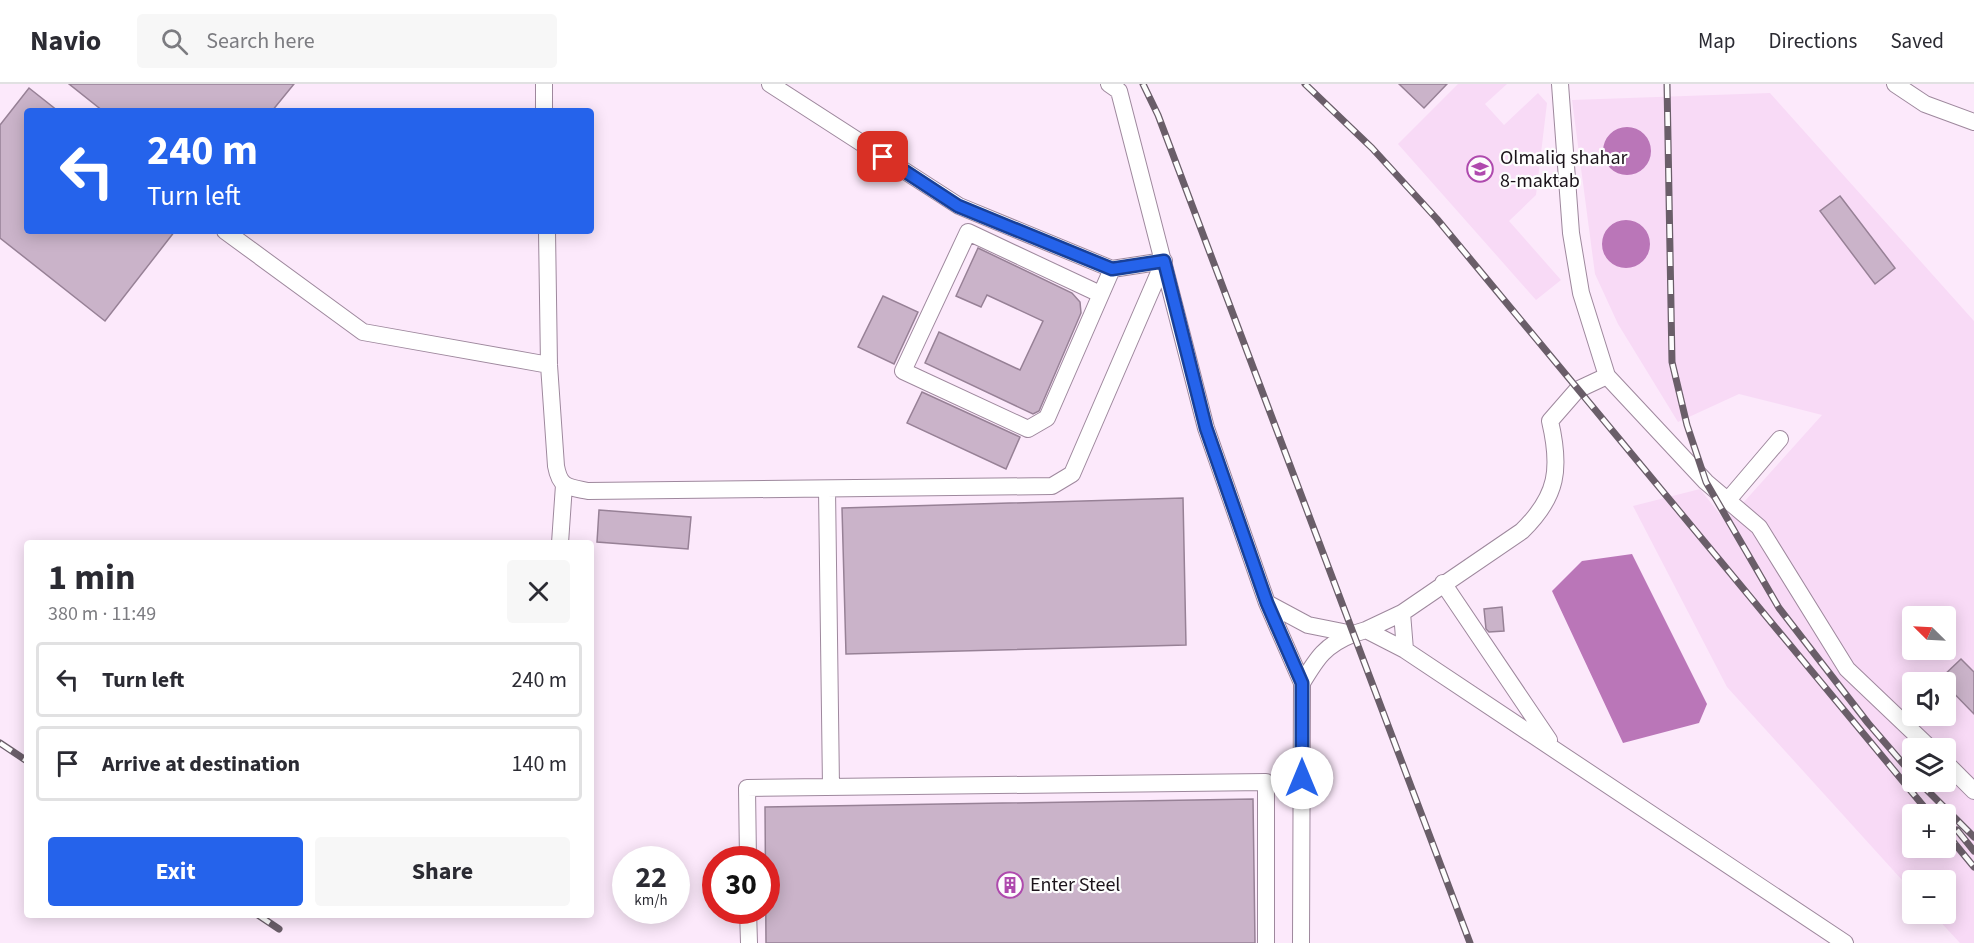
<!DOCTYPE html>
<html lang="en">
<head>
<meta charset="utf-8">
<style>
  body { margin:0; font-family:"Source Sans 3",sans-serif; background:#f7f7f7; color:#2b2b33; height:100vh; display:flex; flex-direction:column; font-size:22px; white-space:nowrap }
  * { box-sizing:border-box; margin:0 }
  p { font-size:20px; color:#7c7c81 }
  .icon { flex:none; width:33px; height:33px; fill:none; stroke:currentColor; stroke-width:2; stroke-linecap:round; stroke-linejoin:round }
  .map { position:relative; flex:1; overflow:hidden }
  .details { position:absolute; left:24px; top:456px; width:570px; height:378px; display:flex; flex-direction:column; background:#fff; border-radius:6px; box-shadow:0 3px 15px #0003 }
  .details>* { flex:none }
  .top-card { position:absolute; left:24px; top:24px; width:570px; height:126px; border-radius:6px; box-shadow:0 3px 15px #0003; background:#2563eb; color:#fff; overflow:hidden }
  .needle { width:39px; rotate:294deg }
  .tools { position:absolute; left:1902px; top:522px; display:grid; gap:12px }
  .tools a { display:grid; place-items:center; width:54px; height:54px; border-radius:6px; background:#fff; box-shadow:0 3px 15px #0003; font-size:30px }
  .speed { position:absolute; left:612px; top:762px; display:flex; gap:12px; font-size:30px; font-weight:700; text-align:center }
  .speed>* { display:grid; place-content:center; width:78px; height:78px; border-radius:50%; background:#fff; box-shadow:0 3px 15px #0003; line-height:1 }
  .speed small { font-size:15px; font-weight:400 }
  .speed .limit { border:9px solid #d22; background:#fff; color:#111 }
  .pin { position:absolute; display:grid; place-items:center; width:51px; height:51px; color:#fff; margin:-26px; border-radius:12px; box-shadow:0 3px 9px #0006 }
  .me { position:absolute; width:66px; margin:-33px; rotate:0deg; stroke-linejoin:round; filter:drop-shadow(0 0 4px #0008) }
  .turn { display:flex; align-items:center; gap:21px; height:126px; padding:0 24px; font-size:27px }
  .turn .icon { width:78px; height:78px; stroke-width:2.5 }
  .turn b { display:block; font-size:42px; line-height:51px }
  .round { display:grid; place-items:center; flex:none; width:63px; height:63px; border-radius:6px; background:#f7f7f7 }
  .headline { display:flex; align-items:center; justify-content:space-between; height:102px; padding:0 24px }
  h1 { font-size:36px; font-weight:700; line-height:45px }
  .action { display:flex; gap:12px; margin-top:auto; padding:12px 24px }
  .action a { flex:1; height:69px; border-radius:6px; background:#2563eb; color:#fff; font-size:24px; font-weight:700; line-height:69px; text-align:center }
  .action a+a { background:#f7f7f7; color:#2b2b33 }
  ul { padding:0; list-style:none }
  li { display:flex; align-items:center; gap:18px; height:75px; margin:0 12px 9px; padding:0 12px; border:3px solid #e1e1e2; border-radius:6px }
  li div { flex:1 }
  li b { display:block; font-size:22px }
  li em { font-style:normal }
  header { display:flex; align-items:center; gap:36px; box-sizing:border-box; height:84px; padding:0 30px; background:#fff; border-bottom:2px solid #e1e1e2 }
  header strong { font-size:28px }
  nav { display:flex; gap:33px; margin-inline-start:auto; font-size:21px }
  .search { width:420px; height:54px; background:#f7f7f7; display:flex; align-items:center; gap:15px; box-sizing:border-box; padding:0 21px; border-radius:6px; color:#7c7c81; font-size:22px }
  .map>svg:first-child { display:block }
  .built { fill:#f8daf6; fill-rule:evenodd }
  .water { fill:#ba76b8 }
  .building { fill:#cab3c9; stroke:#978196; stroke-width:1.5 }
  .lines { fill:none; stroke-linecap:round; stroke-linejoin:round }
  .minor-casing { stroke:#9e889d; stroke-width:18 }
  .minor { stroke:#fff; stroke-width:16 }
  .rail-casing { stroke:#6a5e69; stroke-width:7 }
  .rail { stroke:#fdfdfd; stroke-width:4.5; stroke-dasharray:14; stroke-linecap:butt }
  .route-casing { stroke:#184099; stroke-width:15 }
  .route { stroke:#2563eb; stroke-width:10 }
  .labels { text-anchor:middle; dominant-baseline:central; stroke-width:4.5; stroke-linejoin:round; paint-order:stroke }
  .poi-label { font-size:20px; fill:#1b131a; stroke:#fdfdfd; text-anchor:start }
</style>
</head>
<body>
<header>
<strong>Navio</strong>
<div class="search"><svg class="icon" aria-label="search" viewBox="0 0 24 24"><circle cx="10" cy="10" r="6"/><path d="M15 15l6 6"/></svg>Search here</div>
<nav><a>Map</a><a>Directions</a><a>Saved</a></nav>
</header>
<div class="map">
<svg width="1974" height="859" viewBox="0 0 1974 859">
  <rect width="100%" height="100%" fill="#fce9fb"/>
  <path class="built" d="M 1458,0 L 1507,0 L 1485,20 L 1504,41 L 1538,9 L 1547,19 L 1536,111 L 1509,137 L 1561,196 L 1536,216 L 1398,60 Z
    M 1770,9 L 1974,237 L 1974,859 L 1960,859 L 1933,830 L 1946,830 L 1946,796 L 1912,796 L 1912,807 L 1727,603 L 1633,422 L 1700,405 L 1726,438 L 1822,331 L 1739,310 L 1678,338 L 1618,240 L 1595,190 L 1572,16 ZM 1912,532 L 1946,532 L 1946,566 L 1912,566 ZM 1912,598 L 1946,598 L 1946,632 L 1912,632 ZM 1912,664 L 1946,664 L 1946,698 L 1912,698 ZM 1912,730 L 1946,730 L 1946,764 L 1912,764 Z"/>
  <path class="water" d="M1603 67a24 24 0 1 1 48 0a24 24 0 1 1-48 0Z
    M1602 160a24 24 0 1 1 48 0a24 24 0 1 1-48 0Z
    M 1632,470 L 1707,620 L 1699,639 L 1623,659 L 1552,507 L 1582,477 Z"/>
  <path class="building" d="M 69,0 L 294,0 L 272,27 L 103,27 Z
    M 1399,0 L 1447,0 L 1424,24 Z
    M 29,4 L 58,27 L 27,27 L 27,147 L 175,147 L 105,237 L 0,154 L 0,41 Z
    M 1840,112 L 1895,184 L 1875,200 L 1820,127 Z
    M 978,164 L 1072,209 L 1080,218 L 1081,229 L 1039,327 L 1033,330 L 925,279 L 939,248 L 1020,286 L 1043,237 L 987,211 L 981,223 L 956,212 Z
    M 883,212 L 918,228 L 894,280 L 858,263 Z
    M 922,308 L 1020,353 L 1006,385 L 907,339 Z
    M 1183,414 L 1186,561 L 846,570 L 842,424 Z
    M 599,426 L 691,433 L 688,465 L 597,458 Z
    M 1502,523 L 1504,547 L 1489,548 L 1486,545 L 1484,525 Z
    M 1961,575 L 1974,588 L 1974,630 L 1940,595 Z
    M 1253,715 L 1255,859 L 766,859 L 765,723 Z"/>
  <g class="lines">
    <g class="minor-casing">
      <path id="minor" d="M 544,0 L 544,27
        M 770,0 L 959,122 L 1112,185 L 1164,177
        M 1109,0 L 1119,7 L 1206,344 L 1267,519 L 1302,599 L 1301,859
        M 1560,0 L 1571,149 L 1581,209 L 1607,292 L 1706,398 L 1759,443 L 1847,585 L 1930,664
        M 1895,0 L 1925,20 L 1974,38
        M 225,147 L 363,248 L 549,281
        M 547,147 L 549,281 L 556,382 C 560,404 568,403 588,407 L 1052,402 L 1072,390 L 1164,177
        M 1100,210 L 968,148 L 903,287 L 1028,345 L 1047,334 L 1112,185
        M 827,405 L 831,703
        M 1728,416 L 1780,355
        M 560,459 L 564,401
        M 1443,499 L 1549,656
        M 1267,519 L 1308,541 L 1353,550 L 1366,546 L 1402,529 L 1522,447 C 1558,412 1561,384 1550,337 L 1577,306 L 1607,292
        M 1402,529 L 1405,566
        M 1366,546 L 1405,566 L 1845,859
        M 1302,599 C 1317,574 1325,561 1353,550
        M 1946,679 L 1974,707
        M 748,776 L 747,704 L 1266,698 L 1266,859
        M 748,826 L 749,859"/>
    </g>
    <use href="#minor" class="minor"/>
    <g class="rail-casing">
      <path id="rail" d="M 1143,0 L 1158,31 L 1470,859
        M 1305,0 L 1372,64 L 1437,135 L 1930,730
        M 1667,0 L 1672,278 L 1687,341 L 1706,398 L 1779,524 L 1868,639 L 1912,690
        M 0,659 L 27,677
        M 1919,698 L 1974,753
        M 1957,746 L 1974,767
        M 1946,749 L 1974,783
        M 258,831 L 279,845"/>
    </g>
    <use href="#rail" class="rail"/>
  </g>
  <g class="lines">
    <g class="route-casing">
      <path id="route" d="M 883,73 L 958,122 L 1112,185 L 1164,177 L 1206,344 L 1267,519 L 1302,599 L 1302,694"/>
    </g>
    <use href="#route" class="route"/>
  </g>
  <defs>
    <g id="school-ring" transform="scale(1.35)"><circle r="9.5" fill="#fdfdfd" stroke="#af4aae" stroke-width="1.5"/><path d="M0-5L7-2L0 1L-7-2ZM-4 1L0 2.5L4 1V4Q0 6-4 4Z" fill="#af4aae"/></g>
    <g id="building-ring" transform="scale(1.35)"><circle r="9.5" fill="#fdfdfd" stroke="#af4aae" stroke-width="1.5"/><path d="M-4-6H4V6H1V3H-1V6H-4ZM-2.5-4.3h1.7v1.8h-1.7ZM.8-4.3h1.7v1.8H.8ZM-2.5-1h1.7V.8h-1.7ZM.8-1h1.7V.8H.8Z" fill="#af4aae"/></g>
  </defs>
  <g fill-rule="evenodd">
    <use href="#school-ring" x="1480" y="85"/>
    <use href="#building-ring" x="1010" y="801"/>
  </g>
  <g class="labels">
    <g class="poi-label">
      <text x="1500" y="74">Olmaliq shahar<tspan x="1500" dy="23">8-maktab</tspan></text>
      <text x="1030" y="801">Enter Steel</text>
    </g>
  </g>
</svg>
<div class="tools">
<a><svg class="needle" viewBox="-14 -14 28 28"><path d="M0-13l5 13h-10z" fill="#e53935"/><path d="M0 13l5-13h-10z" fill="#7c7c81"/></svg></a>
<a><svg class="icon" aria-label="sound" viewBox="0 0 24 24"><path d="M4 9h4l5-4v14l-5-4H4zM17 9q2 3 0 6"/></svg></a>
<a><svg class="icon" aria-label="layers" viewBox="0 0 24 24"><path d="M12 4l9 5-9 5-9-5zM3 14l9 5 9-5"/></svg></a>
<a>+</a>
<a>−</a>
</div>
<div class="speed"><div>22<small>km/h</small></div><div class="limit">30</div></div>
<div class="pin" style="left:883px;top:73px;background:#d93025"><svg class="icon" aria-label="arrive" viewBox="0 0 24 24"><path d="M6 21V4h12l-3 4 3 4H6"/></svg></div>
<svg class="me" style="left:1302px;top:694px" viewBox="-20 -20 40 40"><circle r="19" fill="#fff"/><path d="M0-13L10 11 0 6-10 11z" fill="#2563eb"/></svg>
<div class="top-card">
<div class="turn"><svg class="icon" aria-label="left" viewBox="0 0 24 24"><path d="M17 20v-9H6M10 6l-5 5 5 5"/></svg><div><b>240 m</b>Turn left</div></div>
</div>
<section class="details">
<div class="headline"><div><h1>1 min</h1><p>380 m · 11:49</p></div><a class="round"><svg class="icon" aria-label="close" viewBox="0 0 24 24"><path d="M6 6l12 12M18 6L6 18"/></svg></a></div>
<ul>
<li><svg class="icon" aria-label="left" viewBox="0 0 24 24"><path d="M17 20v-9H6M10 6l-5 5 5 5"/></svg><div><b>Turn left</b></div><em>240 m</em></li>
<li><svg class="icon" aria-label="arrive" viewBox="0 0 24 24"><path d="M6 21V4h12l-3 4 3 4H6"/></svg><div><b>Arrive at destination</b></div><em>140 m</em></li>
</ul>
<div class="action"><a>Exit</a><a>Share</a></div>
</section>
</div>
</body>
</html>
